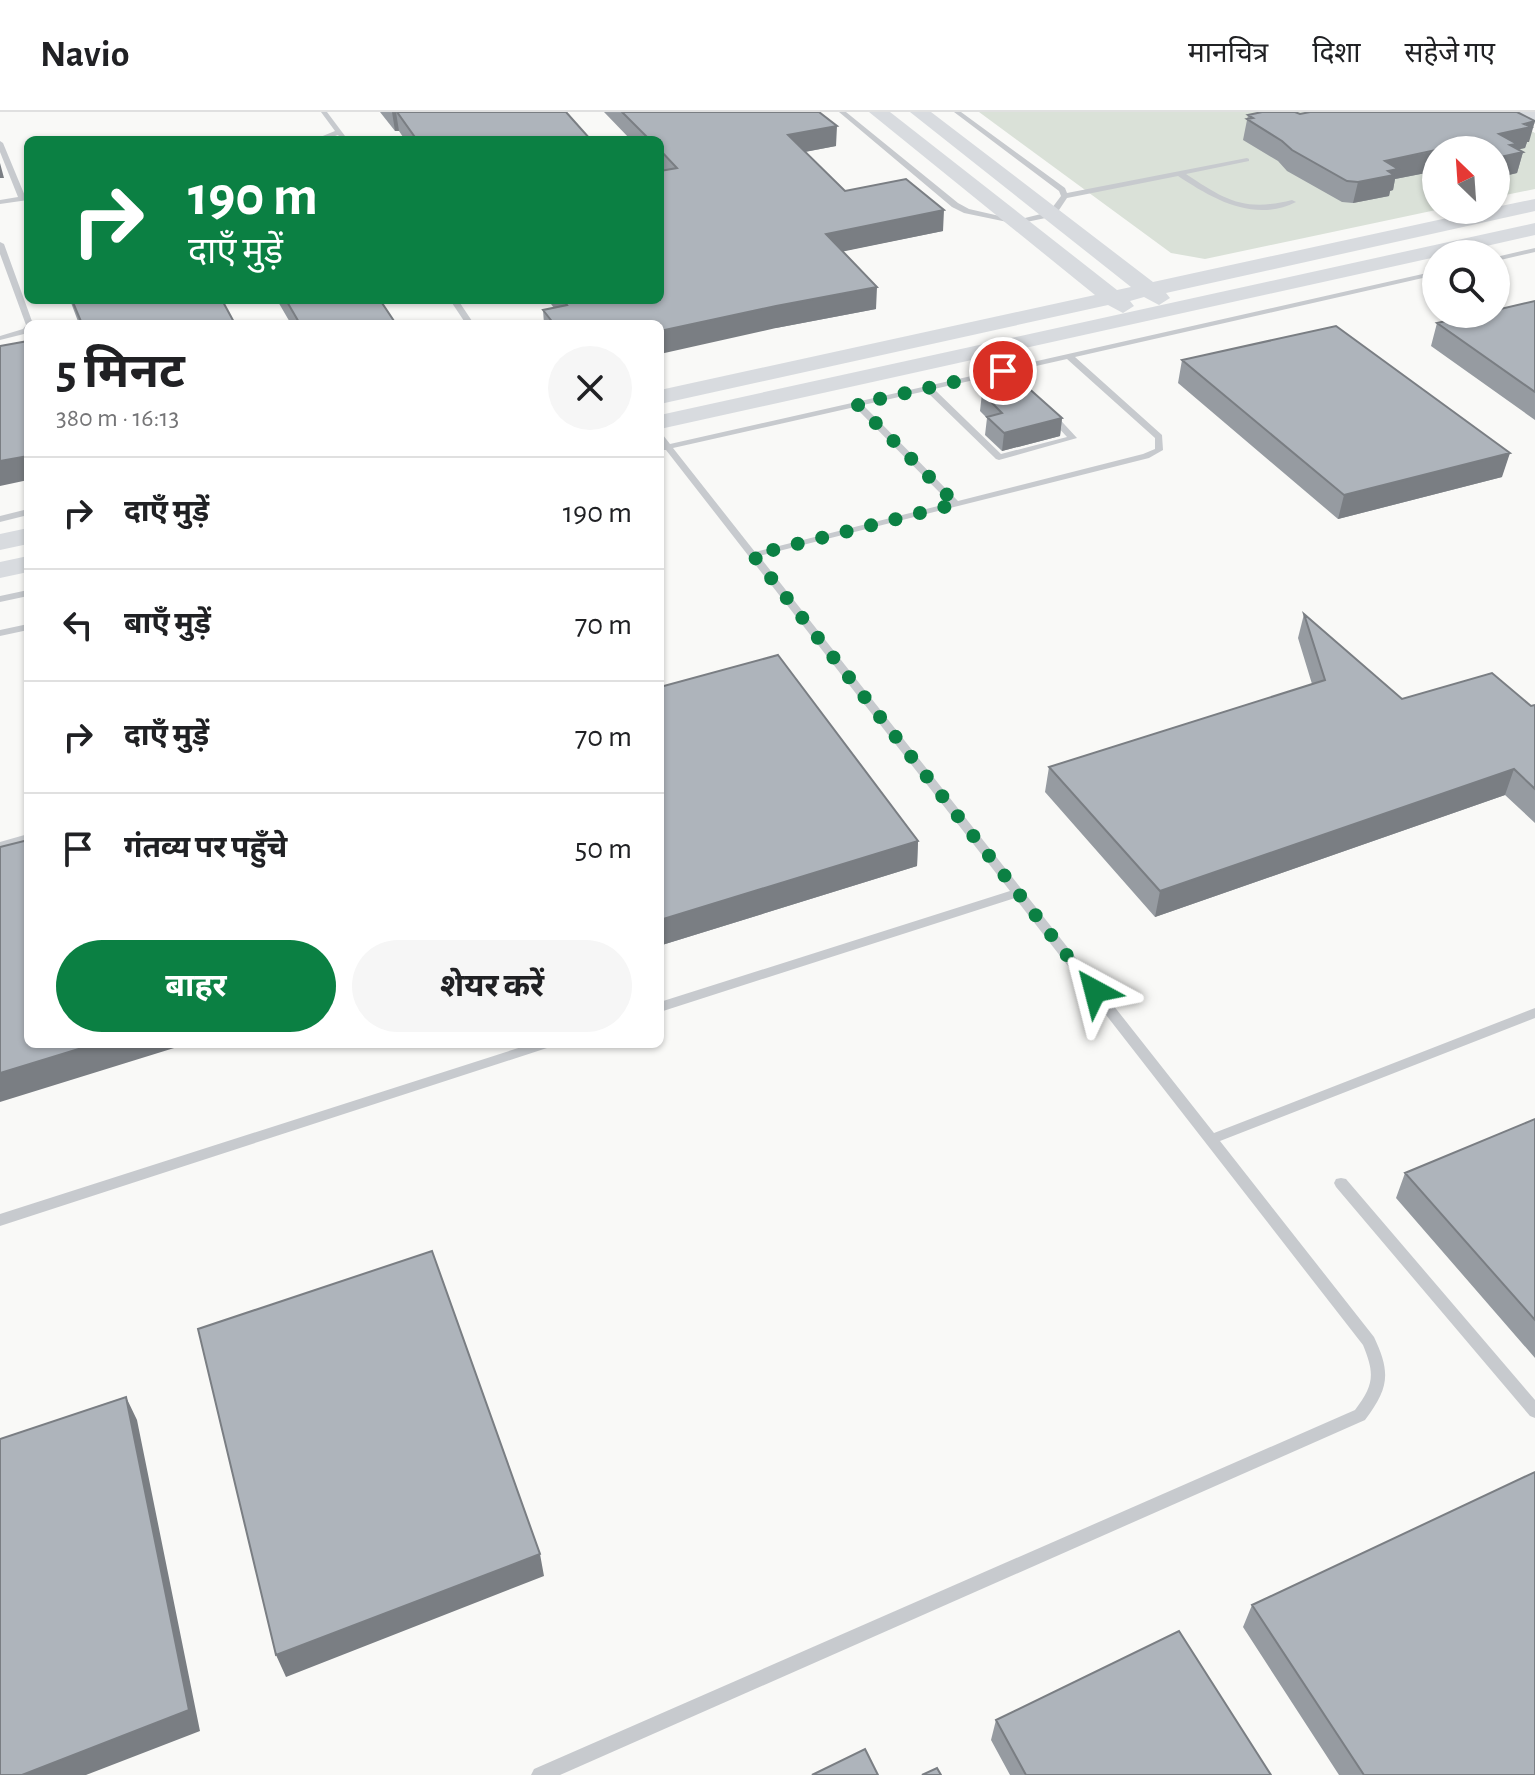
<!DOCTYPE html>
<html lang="hi">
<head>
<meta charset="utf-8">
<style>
  body { margin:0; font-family:"Alegreya Sans","Noto Sans Devanagari",sans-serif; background:#f6f6f6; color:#202124; height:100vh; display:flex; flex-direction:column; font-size:30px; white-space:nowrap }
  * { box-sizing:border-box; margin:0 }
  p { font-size:26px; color:#757577 }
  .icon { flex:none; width:44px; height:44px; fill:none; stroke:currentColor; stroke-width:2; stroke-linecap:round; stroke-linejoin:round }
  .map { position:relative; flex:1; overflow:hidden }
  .side { position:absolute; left:24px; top:208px; width:640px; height:728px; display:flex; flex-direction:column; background:#fff; border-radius:12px; box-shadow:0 2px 6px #0004 }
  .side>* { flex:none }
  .hud { position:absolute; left:24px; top:24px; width:640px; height:168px; border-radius:12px; box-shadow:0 2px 6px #0004; background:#0b8043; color:#fff; overflow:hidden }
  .needle { width:52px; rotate:335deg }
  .controls { position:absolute; left:1422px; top:24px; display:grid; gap:16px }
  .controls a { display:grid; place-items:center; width:88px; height:88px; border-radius:50%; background:#fff; box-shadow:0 2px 6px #0004; font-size:40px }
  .pin { position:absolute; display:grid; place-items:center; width:68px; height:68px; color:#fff; margin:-34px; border:4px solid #fff; border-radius:50%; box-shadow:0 2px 8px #0007 }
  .me { position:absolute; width:88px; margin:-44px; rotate:322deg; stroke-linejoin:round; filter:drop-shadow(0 0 6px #0008) }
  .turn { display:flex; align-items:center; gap:28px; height:168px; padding:0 32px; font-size:36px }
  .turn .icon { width:104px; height:104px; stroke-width:2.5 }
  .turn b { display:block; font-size:56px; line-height:68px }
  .round { display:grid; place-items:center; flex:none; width:84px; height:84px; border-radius:42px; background:#f6f6f6 }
  .overview { display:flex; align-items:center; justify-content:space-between; height:136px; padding:0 32px }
  h1 { font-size:48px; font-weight:700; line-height:60px }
  .cta { display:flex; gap:16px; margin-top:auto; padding:16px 32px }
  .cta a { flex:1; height:92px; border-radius:48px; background:#0b8043; color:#fff; font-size:32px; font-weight:700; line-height:92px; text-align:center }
  .cta a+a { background:#f6f6f6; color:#202124 }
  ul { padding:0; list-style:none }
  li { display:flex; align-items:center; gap:24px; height:112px; padding:0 32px; border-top:2px solid #e0e0e0 }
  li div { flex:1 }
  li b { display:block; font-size:30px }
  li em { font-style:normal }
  header { display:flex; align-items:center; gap:48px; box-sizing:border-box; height:112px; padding:0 40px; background:#fff; border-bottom:2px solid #e0e0e0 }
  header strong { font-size:38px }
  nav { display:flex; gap:44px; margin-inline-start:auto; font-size:28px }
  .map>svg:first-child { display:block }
  .green { fill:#dae1d8 }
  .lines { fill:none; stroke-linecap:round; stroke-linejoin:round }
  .lane { fill:#c7cace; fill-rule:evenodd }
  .secondary { fill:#d8dbdf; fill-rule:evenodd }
  .wall { fill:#969ba1 }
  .shaded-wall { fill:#7a7e83 }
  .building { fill:#aeb4bb; stroke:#7a7e83; stroke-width:2 }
  .route { stroke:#0b8043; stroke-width:14; stroke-dasharray:0 25.2 }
</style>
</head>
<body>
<header>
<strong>Navio</strong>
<nav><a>मानचित्र</a><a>दिशा</a><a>सहेजे गए</a></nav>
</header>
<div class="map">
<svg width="1535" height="1663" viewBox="0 0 1535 1663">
  <rect width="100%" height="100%" fill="#f9f9f7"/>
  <path class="green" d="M 979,0 L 1496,0 L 1535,21 L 1535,77 L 1496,85 L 1496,38 L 1436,38 L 1436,98 L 1205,147 L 1171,141 Z"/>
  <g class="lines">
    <path class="lane" d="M 321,0 L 327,0 L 348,28 L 342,28 L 338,23 L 323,28 L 313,28 L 335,19 Z
      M 839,0 L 846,0 L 958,91 L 969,97 L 1017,108 L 1049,100 L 1061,84 L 1059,79 L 954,0 L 961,0 L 1065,76 L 1067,81 L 1247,46 L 1249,47 L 1249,49 L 1186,62 C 1225,88 1244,100 1292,88 L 1296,90 C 1254,111 1213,87 1178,64 L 1067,86 L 1055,104 L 1017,112 L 964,101 L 952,95 Z
      M 0,29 L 3,31 L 25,84 L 28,84 L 28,88 L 0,92 L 0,88 L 18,85 L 0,40 Z
      M 0,130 L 4,132 L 33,212 L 28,212 L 28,221 L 0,228 L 0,224 L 23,217 L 26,213 L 0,142 Z
      M 1535,136 L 1535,140 L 1496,149 L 1496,145 Z
      M 1436,159 L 1436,163 L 1075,245 L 1162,323 L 1163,338 L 1149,346 L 759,444 L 1214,1021 L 1535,896 L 1535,906 L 1220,1029 L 1374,1225 C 1391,1261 1389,1276 1365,1308 L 560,1663 L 531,1663 L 534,1657 L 1355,1298 C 1374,1273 1375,1262 1363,1233 L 1015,786 L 660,900 L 660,890 L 1010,779 L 666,338 L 660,338 L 660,334 L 662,334 L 660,331 L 660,322 L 663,323 L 670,332 ZM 1067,247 L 1155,326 L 1155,337 L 1143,342 L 958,389 L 863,293 L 926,279 L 996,347 L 999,348 L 1077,326 L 1053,300 L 1050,299 L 1046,302 L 1067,325 L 1001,342 L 934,277 L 1001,262 L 1030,287 L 1033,286 L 1033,282 L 1009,260 ZM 855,295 L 950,391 L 755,440 L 673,336 Z
      M 450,188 L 458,188 L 474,212 L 466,212 Z
      M 28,397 L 28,403 L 0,410 L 0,404 Z
      M 28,478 L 28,484 L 0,490 L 0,484 Z
      M 28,512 L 28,518 L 0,524 L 0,518 Z
      M 28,722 L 28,730 L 0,738 L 0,730 Z
      M 531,932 L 552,932 L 550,935 L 0,1114 L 0,1102 Z
      M 1341,1066 L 1346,1067 L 1535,1288 L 1535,1306 L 1530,1304 L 1336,1075 L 1334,1071 L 1336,1067 Z"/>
    <path class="secondary" d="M 869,0 L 890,0 L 1117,178 L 1131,175 L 910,0 L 931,0 L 1153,170 L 1484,98 L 1496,98 L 1496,95 L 1535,87 L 1535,99 L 1166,181 L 1170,186 L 1159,193 L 1144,185 L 1130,189 L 1134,194 L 1123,201 L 1108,193 L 660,292 L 660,278 L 1095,183 Z
      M 1515,0 L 1535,0 L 1535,12 Z
      M 1535,111 L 1535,123 L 1451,142 L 1436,142 L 1436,145 L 660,317 L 660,303 Z
      M 28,416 L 28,432 L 0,438 L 0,422 Z
      M 28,444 L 28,460 L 0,466 L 0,450 Z"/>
  </g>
  <path class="wall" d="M 380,0 L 566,0 L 591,28 L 405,28 L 399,19 L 395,19 Z
    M 604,0 L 819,0 L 836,34 L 805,40 L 845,79 L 943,119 L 843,139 L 876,197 L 776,216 L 660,212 L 544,212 L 543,198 L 554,196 L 548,188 L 660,188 L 660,28 L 631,28 Z
    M 1300,2 L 1529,30 L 1527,30 L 1525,36 L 1518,37 L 1523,40 L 1517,61 L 1496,66 L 1496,38 L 1436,38 L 1436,59 L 1395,67 L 1393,78 L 1390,79 L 1389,84 L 1353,91 L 1342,90 L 1287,59 L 1278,49 L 1243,28 L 1248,3 Z
    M 70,188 L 222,188 L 235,212 L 79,212 Z
    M 277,188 L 380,188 L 396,212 L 291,212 Z
    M 1535,189 L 1535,308 L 1431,234 L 1437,211 Z
    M 1182,248 L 1502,365 L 1338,407 L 1178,271 Z
    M 982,281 L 1062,306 L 1060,324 L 1002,339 L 985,323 L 987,306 L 980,299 Z
    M 1304,502 L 1402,587 L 1531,594 L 1535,593 L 1535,711 L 1505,683 L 1155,805 L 1045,680 L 1049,655 L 1312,572 L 1298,526 Z
    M 660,575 L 918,729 L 917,754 L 662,833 L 660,830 Z
    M 1535,1007 L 1535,1246 L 1396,1086 L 1405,1061 Z
    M 1252,1493 L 1535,1663 L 1339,1663 L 1243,1515 Z
    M 996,1608 L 1271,1663 L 1010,1663 L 991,1628 Z"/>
  <path class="shaded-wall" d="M 392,0 L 396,0 L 399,19 L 395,19 Z
    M 1535,9 L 1529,30 L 1527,30 L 1525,36 L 1516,38 L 1523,40 L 1517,61 L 1496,66 L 1496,46 L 1499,22 L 1524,12 Z
    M 837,14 L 836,34 L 788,43 L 788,23 Z
    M 1436,39 L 1436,59 L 1395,67 L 1393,78 L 1390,79 L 1389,84 L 1353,91 L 1358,70 L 1385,49 Z
    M 0,51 L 4,66 L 0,66 Z
    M 944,98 L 943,119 L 826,143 L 826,122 Z
    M 877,175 L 876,197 L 776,216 L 660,242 L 660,219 L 776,194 Z
    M 1062,306 L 1060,324 L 1002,339 L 1004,321 Z
    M 1510,341 L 1502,365 L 1338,407 L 1344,383 Z
    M 28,344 L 28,368 L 0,374 L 0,349 Z
    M 1514,657 L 1505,683 L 1155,805 L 1160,779 Z
    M 918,729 L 917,754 L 662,833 L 660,808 Z
    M 95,932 L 187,932 L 0,990 L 0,961 Z
    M 126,1285 L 137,1308 L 200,1619 L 86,1663 L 22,1663 Z
    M 540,1442 L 544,1464 L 286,1565 L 276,1543 Z"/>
  <path class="building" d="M 397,0 L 566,0 L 591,28 L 417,28 Z
    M 622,0 L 819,0 L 837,14 L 788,23 L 845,79 L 906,67 L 944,98 L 826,122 L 877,175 L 776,194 L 660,219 L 660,212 L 554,212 L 543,198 L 567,193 L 563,188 L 660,188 L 660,59 L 677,56 L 660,38 L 660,28 L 650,28 Z
    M 1262,0 L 1295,0 L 1300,2 L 1310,0 L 1517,0 L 1535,9 L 1524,12 L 1531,15 L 1499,22 L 1517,32 L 1510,33 L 1523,40 L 1496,46 L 1496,38 L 1451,38 L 1448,36 L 1436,38 L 1385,49 L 1398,57 L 1388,59 L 1394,63 L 1358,70 L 1347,69 L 1292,38 L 1282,29 L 1247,7 L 1253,6 L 1248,3 Z
    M 72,188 L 222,188 L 235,212 L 82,212 Z
    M 286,188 L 380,188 L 396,212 L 300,212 Z
    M 1535,189 L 1535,280 L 1437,211 L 1478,202 L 1496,202 L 1496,198 Z
    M 1336,214 L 1510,341 L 1344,383 L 1182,248 Z
    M 28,229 L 28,344 L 0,349 L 0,234 Z
    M 1025,273 L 1062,306 L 1004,321 L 987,305 L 1002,301 L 982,281 Z
    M 1304,502 L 1402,587 L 1492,561 L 1531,594 L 1535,593 L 1535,677 L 1514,657 L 1160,779 L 1049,655 L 1325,568 Z
    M 778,543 L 918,729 L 660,808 L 660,575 Z
    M 28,728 L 28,932 L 95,932 L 0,961 L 0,735 Z
    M 1535,1007 L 1535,1208 L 1405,1061 Z
    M 432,1139 L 540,1442 L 276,1543 L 198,1217 Z
    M 126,1285 L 189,1598 L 22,1663 L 0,1663 L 0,1327 Z
    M 1535,1360 L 1535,1663 L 1364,1663 L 1252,1493 Z
    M 1179,1519 L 1271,1663 L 1026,1663 L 996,1608 Z
    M 865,1637 L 878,1663 L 812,1663 Z
    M 937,1656 L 941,1663 L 922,1663 Z"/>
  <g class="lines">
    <path class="route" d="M 1003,259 L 857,292 L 956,392 L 753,443 L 1095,879"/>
  </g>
</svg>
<div class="controls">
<a><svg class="needle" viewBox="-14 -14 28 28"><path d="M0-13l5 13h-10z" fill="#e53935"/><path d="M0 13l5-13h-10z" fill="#757577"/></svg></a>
<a><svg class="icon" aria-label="search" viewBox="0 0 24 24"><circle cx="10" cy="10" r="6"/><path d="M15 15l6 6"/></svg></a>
</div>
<div class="pin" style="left:1003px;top:259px;background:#d93025"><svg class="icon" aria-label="arrive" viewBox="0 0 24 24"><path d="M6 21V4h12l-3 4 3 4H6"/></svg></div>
<svg class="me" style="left:1095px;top:879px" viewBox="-20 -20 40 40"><path d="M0-17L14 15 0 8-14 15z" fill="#0b8043" stroke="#fff" stroke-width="4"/></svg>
<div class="hud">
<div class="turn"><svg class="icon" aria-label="right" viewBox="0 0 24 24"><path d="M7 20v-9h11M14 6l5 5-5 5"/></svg><div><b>190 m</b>दाएँ मुड़ें</div></div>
</div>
<section class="side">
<div class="overview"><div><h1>5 मिनट</h1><p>380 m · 16:13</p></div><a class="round"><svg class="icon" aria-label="close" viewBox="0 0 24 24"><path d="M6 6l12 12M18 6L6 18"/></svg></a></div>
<ul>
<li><svg class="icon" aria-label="right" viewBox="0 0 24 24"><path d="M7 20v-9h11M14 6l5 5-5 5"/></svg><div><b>दाएँ मुड़ें</b></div><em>190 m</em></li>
<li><svg class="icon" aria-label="left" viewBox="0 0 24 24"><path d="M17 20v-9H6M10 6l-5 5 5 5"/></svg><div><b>बाएँ मुड़ें</b></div><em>70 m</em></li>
<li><svg class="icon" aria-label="right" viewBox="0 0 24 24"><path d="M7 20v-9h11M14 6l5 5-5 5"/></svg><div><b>दाएँ मुड़ें</b></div><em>70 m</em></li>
<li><svg class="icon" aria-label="arrive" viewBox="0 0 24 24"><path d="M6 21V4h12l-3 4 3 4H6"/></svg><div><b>गंतव्य पर पहुँचे</b></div><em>50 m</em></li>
</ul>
<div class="cta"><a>बाहर</a><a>शेयर करें</a></div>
</section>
</div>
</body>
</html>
